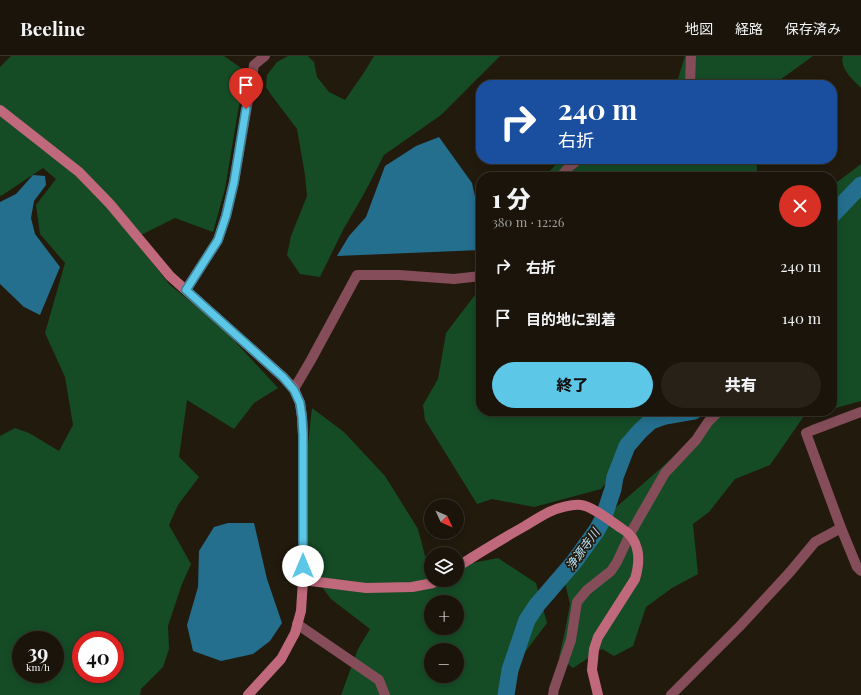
<!DOCTYPE html>
<html lang="ja">
<head>
<meta charset="utf-8">
<style>
  body { margin:0; font-family:"Playfair Display","Noto Sans JP",serif; background:#272118; color:#f1f3f6; height:100vh; display:flex; flex-direction:column; font-size:15px; white-space:nowrap }
  * { box-sizing:border-box; margin:0 }
  p { font-size:13px; color:#9f9e9c }
  .icon { flex:none; width:22px; height:22px; fill:none; stroke:currentColor; stroke-width:2; stroke-linecap:round; stroke-linejoin:round }
  .map { position:relative; flex:1; overflow:hidden }
  .details { position:absolute; left:476px; top:116px; width:361px; height:244px; display:flex; flex-direction:column; background:#1a140a; border-radius:16px; box-shadow:0 2px 10px #0003,0 0 0 1px #38332b }
  .details>* { flex:none }
  .hud { position:absolute; left:476px; top:24px; width:361px; height:84px; border-radius:16px; box-shadow:0 2px 10px #0003,0 0 0 1px #38332b; background:#1a4fa0; color:#fff; overflow:hidden }
  .needle { width:26px; rotate:134deg }
  .controls { position:absolute; left:424px; top:443px; display:grid; gap:8px }
  .controls a { display:grid; place-items:center; width:40px; height:40px; border-radius:50%; background:#1a140a; box-shadow:0 2px 10px #0003,0 0 0 1px #38332b; font-size:20px }
  .speed { position:absolute; left:12px; top:575px; display:flex; gap:8px; font-size:20px; font-weight:700; text-align:center }
  .speed>* { display:grid; place-content:center; width:52px; height:52px; border-radius:50%; background:#1a140a; box-shadow:0 2px 10px #0003,0 0 0 1px #38332b; line-height:1 }
  .speed small { font-size:10px; font-weight:400 }
  .speed .limit { border:6px solid #d22; background:#fff; color:#111 }
  .pin { position:absolute; display:grid; place-items:center; width:34px; height:34px; color:#fff; margin:-41px -17px; border-radius:50% 50% 50% 0; rotate:-45deg; box-shadow:0 0 4px #0007 }
  .pin .icon { rotate:45deg }
  .me { position:absolute; width:44px; margin:-22px; rotate:0deg; stroke-linejoin:round; filter:drop-shadow(0 0 3px #0008) }
  .turn { display:flex; align-items:center; gap:14px; height:84px; padding:0 16px; font-size:18px }
  .turn .icon { width:52px; height:52px; stroke-width:2.5 }
  .turn b { display:block; font-size:28px; line-height:34px }
  .round { display:grid; place-items:center; flex:none; width:42px; height:42px; border-radius:21px; background:#272118 }
  .overview { display:flex; align-items:center; justify-content:space-between; height:68px; padding:0 16px }
  h1 { font-size:24px; font-weight:800; line-height:30px }
  .action { display:flex; gap:8px; margin-top:auto; padding:8px 16px }
  .action a { flex:1; height:46px; border-radius:24px; background:#5cc7e7; color:#111; font-size:16px; font-weight:800; line-height:46px; text-align:center }
  .action a+a { background:#272118; color:#f1f3f6 }
  ul { padding:0; list-style:none }
  li { display:flex; align-items:center; gap:12px; height:52px; padding:0 16px }
  li div { flex:1 }
  li b { display:block; font-size:15px }
  li em { font-style:normal }
  header { display:flex; align-items:center; gap:24px; box-sizing:border-box; height:56px; padding:0 20px; background:#1a140a; border-bottom:1px solid #38332b }
  header strong { font-size:19px }
  nav { display:flex; gap:22px; margin-inline-start:auto; font-size:14px }
  .map>svg:first-child { display:block }
  .forest { fill:#154c26; fill-rule:evenodd }
  .water { fill:#246f8e }
  .lines { fill:none; stroke-linecap:round; stroke-linejoin:round }
  .river { stroke:#246f8e; stroke-width:17 }
  .street { stroke:#844d59; stroke-width:10 }
  .secondary { stroke:#c0687c; stroke-width:10 }
  .route-casing { stroke:#3c8196; stroke-width:10 }
  .route { stroke:#5cc7e7; stroke-width:7 }
  .labels { text-anchor:middle; dominant-baseline:central; stroke-width:3.5; stroke-linejoin:round; paint-order:stroke }
  .water-label { font-size:12px; font-style:italic; fill:#b8e4fb; stroke:#221a0d }
</style>
</head>
<body>
<header>
<strong>Beeline</strong>
<nav><a>地図</a><a>経路</a><a>保存済み</a></nav>
</header>
<div class="map">
<svg width="861" height="639" viewBox="0 0 861 639">
  <rect width="100%" height="100%" fill="#221a0d"/>
  <path class="forest" d="M 11,0 L 224,0 L 247,16 L 238,55 L 225,133 L 213,176 L 175,162 L 133,183 L 170,229 L 219,268 L 278,332 L 254,347 L 234,373 L 187,344 L 179,401 L 199,421 L 178,449 L 169,469 L 191,508 L 182,528 L 168,570 L 169,593 L 163,611 L 141,633 L 140,639 L 0,639 L 0,380 L 15,372 L 29,377 L 59,395 L 73,369 L 65,321 L 45,277 L 65,207 L 40,178 L 36,149 L 56,123 L 43,112 L 1,140 L 0,139 L 0,11 ZM 21,584 L 55,584 L 55,618 L 21,618 ZM 81,584 L 115,584 L 115,618 L 81,618 Z
    M 288,0 L 308,0 L 314,6 L 317,21 L 329,36 L 345,44 L 365,15 L 374,0 L 500,0 L 441,59 L 384,99 L 365,136 L 343,174 L 320,221 L 300,218 L 287,199 L 291,180 L 307,140 L 305,119 L 297,73 L 272,40 L 266,31 L 267,19 L 277,6 Z
    M 685,0 L 813,0 L 773,29 L 670,29 L 677,26 Z
    M 843,0 L 861,0 L 861,32 C 853,24 839,12 843,0 Z
    M 561,103 L 756,103 L 757,113 L 756,121 L 544,121 Z
    M 861,108 L 861,345 L 832,353 L 832,130 Z
    M 481,231 L 481,355 L 661,355 L 601,433 L 534,451 L 492,443 L 477,448 L 425,364 L 423,349 L 438,323 L 446,277 Z
    M 312,352 L 344,376 L 385,420 L 418,473 L 429,515 L 431,515 L 431,524 L 457,524 L 457,510 L 498,502 L 536,527 L 547,567 L 500,629 L 500,639 L 341,639 L 358,593 L 370,573 L 331,543 L 307,511 L 301,453 ZM 431,546 L 457,546 L 457,572 L 431,572 ZM 431,594 L 457,594 L 457,620 L 431,620 Z
    M 713,355 L 823,355 L 804,360 L 770,409 L 735,423 L 709,456 L 693,468 L 698,518 L 672,532 L 646,551 L 633,590 L 614,600 L 602,593 L 573,612 L 559,601 L 565,575 L 570,548 L 565,527 L 590,474 L 660,413 L 693,382 Z"/>
  <path class="water" d="M 439,81 L 472,127 L 481,167 L 481,194 L 337,200 L 349,180 L 366,161 L 385,110 L 416,90 Z
    M 33,119 L 45,120 L 46,129 L 34,145 L 31,162 L 35,178 L 60,211 L 40,259 L 24,251 L 0,228 L 0,146 L 16,138 Z
    M 228,467 L 254,467 L 267,523 L 282,567 L 270,585 L 253,598 L 221,605 L 193,595 L 187,569 L 198,531 L 199,495 L 214,471 Z"/>
  <g class="lines">
    <path class="river" d="M 832,159 L 861,129
      M 506,639 L 510,614 L 527,564 L 537,549 L 574,506 L 597,474 L 603,463 L 613,433 L 615,421 L 627,390 L 640,375 L 651,365 L 665,360 L 694,355"/>
    <path class="street" d="M 688,29 L 690,27 L 691,0
      M 560,121 L 570,110 L 579,103
      M 186,234 L 218,184 L 226,160 L 234,126 L 254,9 L 265,0
      M 294,333 L 311,304 L 357,219 L 399,219 L 454,223 L 481,220
      M 861,356 L 813,374 L 806,377 L 841,472 L 857,511 L 861,515
      M 297,568 L 379,624 L 385,639
      M 553,639 L 554,633 L 571,584 L 577,546 L 587,534 L 611,515 L 617,506 L 630,478 L 665,417 L 696,384 L 708,366 L 719,355
      M 671,639 L 740,570 L 790,516 L 815,486 L 841,472"/>
    <path class="secondary" d="M 0,54 L 79,116 L 110,148 L 170,220 L 283,321 L 294,333 L 300,347 L 302,361 L 303,379 L 303,524 L 301,555 L 295,577 L 281,603 L 248,639
      M 457,511 C 479,497 502,483 525,470 C 533,465 541,460 549,456 C 557,452 572,448 581,449 C 592,450 612,466 621,472 C 640,483 641,503 635,523 L 598,581 L 594,593 L 592,614 L 598,639
      M 303,524 L 366,532 L 412,531 L 433,527 L 437,524"/>
  </g>
  <g class="lines">
    <g class="route-casing">
      <path id="route" d="M 246,53 L 234,126 L 226,160 L 218,184 L 186,234 L 283,321 L 294,334 L 300,347 L 302,361 L 303,379 L 303,510"/>
    </g>
    <use href="#route" class="route"/>
  </g>
  <g class="labels">
    <g class="water-label">
      <text transform="translate(582 493) rotate(-54)">浄源寺川</text>
    </g>
  </g>
</svg>
<div class="controls">
<a><svg class="needle" viewBox="-14 -14 28 28"><path d="M0-13l5 13h-10z" fill="#e53935"/><path d="M0 13l5-13h-10z" fill="#9f9e9c"/></svg></a>
<a><svg class="icon" aria-label="layers" viewBox="0 0 24 24"><path d="M12 4l9 5-9 5-9-5zM3 14l9 5 9-5"/></svg></a>
<a>+</a>
<a>−</a>
</div>
<div class="speed"><div>39<small>km/h</small></div><div class="limit">40</div></div>
<div class="pin" style="left:246px;top:53px;background:#d93025"><svg class="icon" aria-label="arrive" viewBox="0 0 24 24"><path d="M6 21V4h12l-3 4 3 4H6"/></svg></div>
<svg class="me" style="left:303px;top:510px" viewBox="-20 -20 40 40"><circle r="19" fill="#fff"/><path d="M0-13L10 11 0 6-10 11z" fill="#5cc7e7"/></svg>
<div class="hud">
<div class="turn"><svg class="icon" aria-label="right" viewBox="0 0 24 24"><path d="M7 20v-9h11M14 6l5 5-5 5"/></svg><div><b>240 m</b>右折</div></div>
</div>
<section class="details">
<div class="overview"><div><h1>1 分</h1><p>380 m · 12:26</p></div><a class="round" style="background:#d93025;color:#fff"><svg class="icon" aria-label="close" viewBox="0 0 24 24"><path d="M6 6l12 12M18 6L6 18"/></svg></a></div>
<ul>
<li><svg class="icon" aria-label="right" viewBox="0 0 24 24"><path d="M7 20v-9h11M14 6l5 5-5 5"/></svg><div><b>右折</b></div><em>240 m</em></li>
<li><svg class="icon" aria-label="arrive" viewBox="0 0 24 24"><path d="M6 21V4h12l-3 4 3 4H6"/></svg><div><b>目的地に到着</b></div><em>140 m</em></li>
</ul>
<div class="action"><a>終了</a><a>共有</a></div>
</section>
</div>
</body>
</html>
